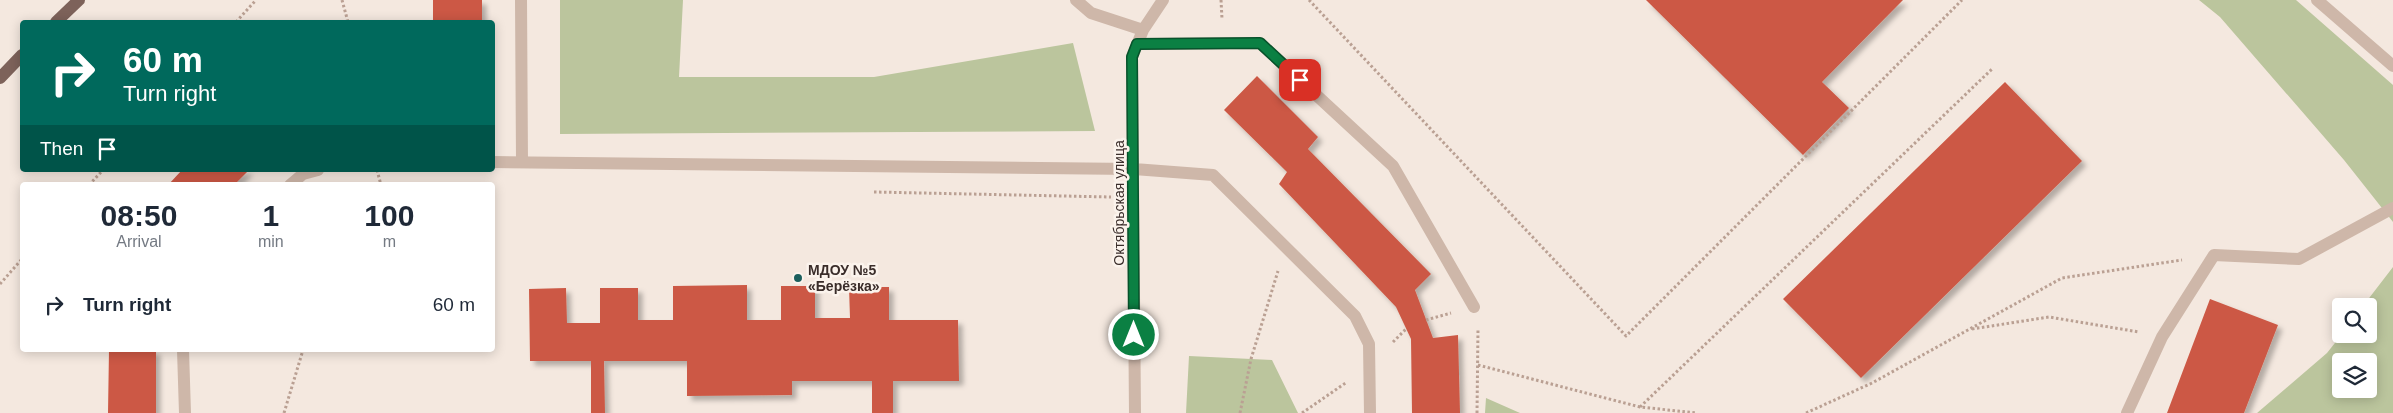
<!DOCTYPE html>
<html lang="en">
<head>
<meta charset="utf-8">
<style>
  body { margin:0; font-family:Arial,sans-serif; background:#f6f6f7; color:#1f2937; height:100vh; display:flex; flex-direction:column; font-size:19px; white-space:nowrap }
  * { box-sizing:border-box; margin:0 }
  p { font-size:16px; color:#747a83 }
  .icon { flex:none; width:28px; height:28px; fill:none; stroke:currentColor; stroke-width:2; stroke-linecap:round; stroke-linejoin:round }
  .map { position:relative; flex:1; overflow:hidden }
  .sheet { position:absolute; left:20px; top:182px; width:475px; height:170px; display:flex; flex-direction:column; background:#fff; border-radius:5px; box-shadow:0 2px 12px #0003 }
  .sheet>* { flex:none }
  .top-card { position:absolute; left:20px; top:20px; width:475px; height:152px; border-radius:5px; box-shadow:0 2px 12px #0003; background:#00695c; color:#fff; overflow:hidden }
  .buttons { position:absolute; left:2332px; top:298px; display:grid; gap:10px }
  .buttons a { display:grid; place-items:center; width:45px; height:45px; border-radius:5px; background:#fff; box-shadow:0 2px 12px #0003; font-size:25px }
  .pin { position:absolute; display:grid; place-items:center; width:42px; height:42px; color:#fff; margin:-21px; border-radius:10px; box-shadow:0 2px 8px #0006 }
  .me { position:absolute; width:55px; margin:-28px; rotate:0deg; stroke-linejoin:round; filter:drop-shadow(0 0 4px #0008) }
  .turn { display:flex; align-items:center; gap:18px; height:105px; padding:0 20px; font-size:22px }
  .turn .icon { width:65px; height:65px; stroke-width:2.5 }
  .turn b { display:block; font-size:35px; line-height:42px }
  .then { display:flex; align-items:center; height:48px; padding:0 20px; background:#0003; gap:10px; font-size:19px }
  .eta { display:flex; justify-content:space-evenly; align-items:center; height:85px; text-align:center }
  .eta b { font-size:30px; font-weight:700; line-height:35px }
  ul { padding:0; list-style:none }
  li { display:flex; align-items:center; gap:15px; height:75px; padding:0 20px }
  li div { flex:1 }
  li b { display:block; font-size:19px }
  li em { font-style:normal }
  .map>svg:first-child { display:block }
  .green { fill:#bbc59d; fill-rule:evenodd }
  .building { fill:#cc5945; filter:url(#shadow) }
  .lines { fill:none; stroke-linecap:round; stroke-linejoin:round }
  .path { stroke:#baa093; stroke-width:3; stroke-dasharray:2.5 2.5; stroke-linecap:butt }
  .minor { stroke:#ceb7a9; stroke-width:12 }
  .major { stroke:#7d625a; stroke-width:12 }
  .route-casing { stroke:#07532c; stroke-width:12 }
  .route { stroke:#0b8043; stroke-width:9 }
  .poi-dot { fill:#1c5f5d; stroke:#fbf3ec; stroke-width:2 }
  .labels { text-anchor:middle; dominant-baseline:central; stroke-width:5; stroke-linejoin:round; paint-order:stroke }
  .street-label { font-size:14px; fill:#3a2d2a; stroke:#fbf3ec }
  .poi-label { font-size:14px; font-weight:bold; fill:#3a2d2a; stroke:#fbf3ec; text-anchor:start }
</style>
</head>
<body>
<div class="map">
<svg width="2393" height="413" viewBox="0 0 2393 413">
  <defs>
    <filter id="shadow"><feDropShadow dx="4.5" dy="4.5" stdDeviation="2.5" flood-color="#0004"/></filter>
  </defs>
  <rect width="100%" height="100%" fill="#f4e8df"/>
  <path class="green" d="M 560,0 L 683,0 L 679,77 L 874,77 L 1073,43 L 1095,131 L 560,134 Z
    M 2199,0 L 2296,0 L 2393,85 L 2393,222 L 2344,160 L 2220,17 Z
    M 2393,267 L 2393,413 L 2257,413 L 2327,353 L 2342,334 L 2369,334 L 2369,306 L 2363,306 ZM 2341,361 L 2369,361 L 2369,389 L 2341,389 Z
    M 1189,356 L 1272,360 L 1298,413 L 1186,413 Z
    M 1486,398 L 1520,413 L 1485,413 Z"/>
  <path class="building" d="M 433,0 L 482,0 L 482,22 L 433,22 Z
    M 1646,0 L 1903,0 L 1822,82 L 1849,108 L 1803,155 Z
    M 1257,76 L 1318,137 L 1308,149 L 1431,274 L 1415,290 L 1433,338 L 1458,335 L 1460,413 L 1412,413 L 1411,339 L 1396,307 L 1279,184 L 1287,172 L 1224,110 Z
    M 2005,82 L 2082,161 L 1861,378 L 1783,299 Z
    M 182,170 L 249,170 L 234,185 L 168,185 Z
    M 747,285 L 747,320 L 781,320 L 781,286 L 815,286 L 815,318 L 850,318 L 849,287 L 889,287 L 889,320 L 958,320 L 959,381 L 893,381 L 893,413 L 872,413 L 872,381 L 792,381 L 792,395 L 687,396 L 687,361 L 604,361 L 605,413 L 591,413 L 591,361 L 530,361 L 529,289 L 566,288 L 567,323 L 600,323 L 600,288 L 638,288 L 638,320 L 673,320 L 673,286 Z
    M 2210,299 L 2278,325 L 2244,413 L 2167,413 Z
    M 109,350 L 156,350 L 156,413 L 108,413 Z"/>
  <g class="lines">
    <path class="path" d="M 342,0 L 348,22
      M 1221,0 L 1222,19
      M 1309,0 L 1626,336 L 1962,0
      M 236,22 L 256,0
      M 377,170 L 381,185
      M 89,185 L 103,170
      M 874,192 L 1111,197
      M 0,284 L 22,259
      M 1426,320 L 1451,313
      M 1972,329 L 2049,317 L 2139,332
      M 1393,342 L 1406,329
      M 1478,365 L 1640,407 L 1697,413
      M 1640,407 L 1992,69
      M 284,413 L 303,350
      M 1240,413 L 1251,359 L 1278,271
      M 1302,413 L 1347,382
      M 1477,413 L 1478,329
      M 1806,413 L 1872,383 L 2062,278 L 2182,260"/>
    <path class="minor" d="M 521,0 L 522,161
      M 1076,0 L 1091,13 L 1143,30
      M 2317,0 L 2393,66
      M 1137,44 L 1260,43 L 1393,166 L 1474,307
      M 492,162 L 1134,169 L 1213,175 L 1355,316 L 1369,344 L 1370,413
      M 290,185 L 303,174 L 318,170
      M 183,350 L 185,413
      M 1135,413 L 1132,57 L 1143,30 L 1163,0
      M 2127,413 L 2162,337 L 2214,255 L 2299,259 L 2393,208"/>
    <path class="major" d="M 56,22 L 79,0
      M 0,78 L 22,55"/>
  </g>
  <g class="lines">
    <g class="route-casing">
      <path id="route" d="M 1134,335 L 1132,57 L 1137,44 L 1260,43 L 1300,80"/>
    </g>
    <use href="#route" class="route"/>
  </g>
  <circle class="poi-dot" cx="798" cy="278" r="5"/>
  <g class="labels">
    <g class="street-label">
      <text transform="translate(1119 203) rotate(-90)">Октябрьская улица</text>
    </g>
    <g class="poi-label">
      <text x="808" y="270">МДОУ №5<tspan x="808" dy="16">«Берёзка»</tspan></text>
    </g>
  </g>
</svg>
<div class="buttons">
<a><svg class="icon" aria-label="search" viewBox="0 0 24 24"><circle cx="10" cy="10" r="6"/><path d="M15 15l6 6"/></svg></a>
<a><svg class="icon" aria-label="layers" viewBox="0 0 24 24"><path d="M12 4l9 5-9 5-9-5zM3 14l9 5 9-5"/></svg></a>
</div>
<div class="pin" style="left:1300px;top:80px;background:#d93025"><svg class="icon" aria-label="arrive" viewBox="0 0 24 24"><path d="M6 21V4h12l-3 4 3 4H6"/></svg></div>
<svg class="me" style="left:1134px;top:335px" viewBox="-20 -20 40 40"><circle r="17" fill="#0b8043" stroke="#fff" stroke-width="3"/><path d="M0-11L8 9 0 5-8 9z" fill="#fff"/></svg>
<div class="top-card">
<div class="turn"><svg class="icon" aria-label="right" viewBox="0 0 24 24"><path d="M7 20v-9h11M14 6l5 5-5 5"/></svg><div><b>60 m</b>Turn right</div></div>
<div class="then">Then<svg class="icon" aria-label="arrive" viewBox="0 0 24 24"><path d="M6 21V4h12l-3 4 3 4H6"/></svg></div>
</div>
<section class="sheet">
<div class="eta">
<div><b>08:50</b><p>Arrival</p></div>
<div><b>1</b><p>min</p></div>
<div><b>100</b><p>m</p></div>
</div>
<ul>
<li><svg class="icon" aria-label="right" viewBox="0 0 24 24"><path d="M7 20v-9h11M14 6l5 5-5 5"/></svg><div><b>Turn right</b></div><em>60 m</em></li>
</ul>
</section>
</div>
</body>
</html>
